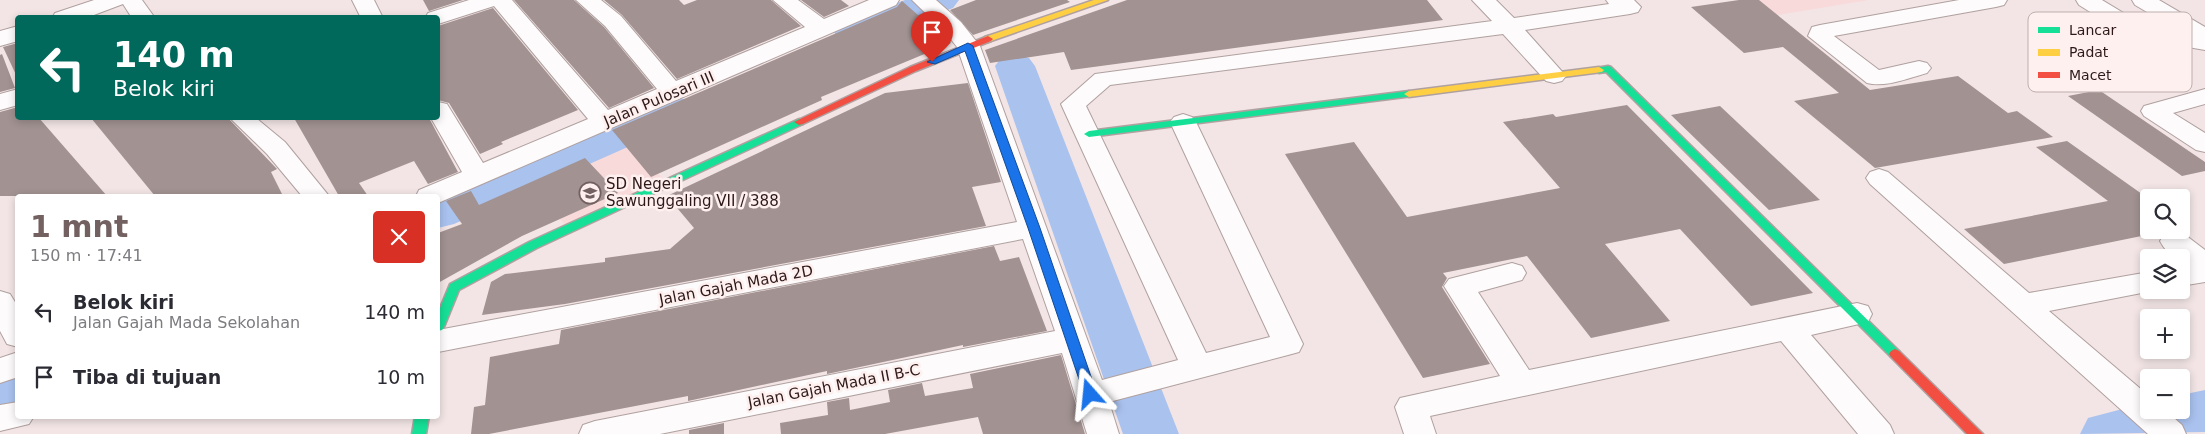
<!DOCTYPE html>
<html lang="id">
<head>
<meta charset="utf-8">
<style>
  body { margin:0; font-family:"DejaVu Sans",sans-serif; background:#f7f7f7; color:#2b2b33; height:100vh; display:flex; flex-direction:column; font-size:19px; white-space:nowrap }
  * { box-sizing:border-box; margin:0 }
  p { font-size:16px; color:#7c7c81 }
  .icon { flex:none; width:28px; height:28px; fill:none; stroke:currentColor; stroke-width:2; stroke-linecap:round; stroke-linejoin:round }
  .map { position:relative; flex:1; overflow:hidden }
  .details { position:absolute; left:15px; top:194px; width:425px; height:225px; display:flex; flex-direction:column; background:#fff; border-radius:5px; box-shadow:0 2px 8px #0003 }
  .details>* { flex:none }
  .top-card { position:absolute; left:15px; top:15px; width:425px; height:105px; border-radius:5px; box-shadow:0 2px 8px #0003; background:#00695c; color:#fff; overflow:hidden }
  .controls { position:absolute; left:2140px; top:189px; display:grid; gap:10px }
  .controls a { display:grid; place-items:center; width:50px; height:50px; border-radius:5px; background:#fff; box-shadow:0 2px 8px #0003; font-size:25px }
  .pin { position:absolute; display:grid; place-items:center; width:42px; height:42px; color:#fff; margin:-51px -21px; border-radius:50% 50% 50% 0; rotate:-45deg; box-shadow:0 0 5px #0007 }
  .pin .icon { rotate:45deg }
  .me { position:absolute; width:55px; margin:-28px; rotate:342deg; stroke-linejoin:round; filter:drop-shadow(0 0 4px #0008) }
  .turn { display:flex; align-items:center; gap:18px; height:105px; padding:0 15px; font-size:22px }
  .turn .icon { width:65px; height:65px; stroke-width:2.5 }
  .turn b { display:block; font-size:35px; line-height:42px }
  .round { display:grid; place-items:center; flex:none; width:52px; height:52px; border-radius:5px; background:#f7f7f7 }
  .headline { display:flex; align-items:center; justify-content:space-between; height:85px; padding:0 15px }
  h1 { font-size:30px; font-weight:800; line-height:38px; color:#736060 }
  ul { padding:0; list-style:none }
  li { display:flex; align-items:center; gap:15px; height:65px; padding:0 15px }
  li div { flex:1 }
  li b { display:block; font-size:19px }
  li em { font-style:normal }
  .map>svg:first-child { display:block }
  .built { fill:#f8dada }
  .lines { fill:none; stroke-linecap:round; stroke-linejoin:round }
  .river { fill:#a9c2ee; fill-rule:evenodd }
  .building { fill:#a29292 }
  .street-casing { stroke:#b0a0a0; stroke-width:2 }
  .fast-casing { stroke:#b0a0a0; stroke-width:3 }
  .slow-casing { stroke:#b0a0a0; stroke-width:3 }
  .jam-casing { stroke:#b0a0a0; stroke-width:3 }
  .street { fill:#fdfbfb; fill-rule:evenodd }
  .fast { fill:#16e098; fill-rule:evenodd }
  .slow { fill:#ffcf43; fill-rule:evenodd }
  .jam { fill:#f24e42; fill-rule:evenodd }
  .route { fill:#1a73e8; stroke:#114b97 }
  .labels { text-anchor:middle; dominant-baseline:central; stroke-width:5; stroke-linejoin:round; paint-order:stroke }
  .street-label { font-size:15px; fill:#2e1818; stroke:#fdf0ef }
  .poi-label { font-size:15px; fill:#2e1818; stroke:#fdf0ef; text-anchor:start }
  .key { fill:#fdf0ef; stroke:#bfafae; stroke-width:1 }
  .key-label { font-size:14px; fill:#2e1818 }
</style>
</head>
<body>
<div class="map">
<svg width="2205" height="434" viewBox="0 0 2205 434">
  <rect width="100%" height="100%" fill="#f3e5e5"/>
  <path class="built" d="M 1747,0 L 1869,0 L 1766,17 Z
    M 624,138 L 666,182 L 568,228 L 526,180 Z"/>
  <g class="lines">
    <path class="river" d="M 905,0 L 959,0 L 953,8 L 867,40 L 853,44 L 839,40 L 834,32 L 839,24 Z
      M 1015,54 L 1029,58 L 1035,66 L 1179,434 L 1123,434 L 995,66 L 1001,58 Z
      M 676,97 L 691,101 L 697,110 L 691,119 L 454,224 L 438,228 L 438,196 L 436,196 L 661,101 Z
      M 18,365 L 18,408 L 0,414 L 0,370 Z
      M 2205,390 L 2205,432 L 2080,434 L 2088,418 L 2149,402 L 2149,410 L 2181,410 L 2181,395 Z"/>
  </g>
  <path class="building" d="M 423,0 L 463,0 L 429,11 Z
    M 514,0 L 574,0 L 604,27 L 654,88 L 609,108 Z
    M 604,0 L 679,0 L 684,5 L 697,0 L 771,0 L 801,26 L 677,79 L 622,15 Z
    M 801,0 L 841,0 L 849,6 L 824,17 Z
    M 976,0 L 1067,0 L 1070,2 L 973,35 L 950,10 Z
    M 1127,0 L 1427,0 L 1443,20 L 1071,70 L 1064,52 L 990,63 L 985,50 Z
    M 1739,0 L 1759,0 L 1870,90 L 1958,76 L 2008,113 L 2017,111 L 2053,137 L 1875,168 L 1794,101 L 1839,93 L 1783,47 L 1744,53 L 1691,7 Z
    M 902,1 L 918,15 L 923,14 L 951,43 L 821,97 L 822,100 L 651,177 L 612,130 L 897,7 Z
    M 493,8 L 578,110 L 501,142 L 503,144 L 480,154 L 449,103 L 438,100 L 438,26 Z
    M 18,43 L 18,79 L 3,47 Z
    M 2,54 L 15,88 L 0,92 L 0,55 Z
    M 968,83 L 1001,182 L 972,187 L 986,226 L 565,304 L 482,315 L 491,282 L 505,274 L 605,262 L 605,258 L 670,249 L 694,228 L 667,196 L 885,93 Z
    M 2099,90 L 2205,162 L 2205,171 L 2182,176 L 2068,96 Z
    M 1627,105 L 1813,293 L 1751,306 L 1680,229 L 1605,244 L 1670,321 L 1591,338 L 1527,256 L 1443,273 L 1447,278 L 1442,287 L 1490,364 L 1423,378 L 1285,154 L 1354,142 L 1407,217 L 1560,188 L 1503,122 L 1553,114 L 1556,117 Z
    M 1720,106 L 1820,200 L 1769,210 L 1671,115 Z
    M 18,107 L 18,118 L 39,118 L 107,196 L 0,196 L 0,112 Z
    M 91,118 L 228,118 L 277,169 L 271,172 L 283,196 L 155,196 Z
    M 294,118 L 429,118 L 458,172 L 428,184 L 414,161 L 359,183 L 368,196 L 339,196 Z
    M 2067,141 L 2149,199 L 2149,230 L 2171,230 L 2004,264 L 1964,229 L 2108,201 L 2036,147 Z
    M 585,158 L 618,193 L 522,236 L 438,283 L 438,233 L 462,224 L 446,201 L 471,191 L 479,205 Z
    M 994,246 L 1000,261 L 1019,257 L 1047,331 L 963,347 L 963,345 L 827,374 L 827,371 L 688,401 L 688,396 L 489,434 L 471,434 L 474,407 L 485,405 L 490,357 L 559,344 L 561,330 Z
    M 1061,355 L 1085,434 L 983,434 L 978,417 L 885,434 L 781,434 L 780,423 L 828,415 L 827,402 L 849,398 L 850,410 L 890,402 L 888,390 L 922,383 L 925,396 L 973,388 L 970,374 Z
    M 724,423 L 724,434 L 689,434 L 689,430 Z"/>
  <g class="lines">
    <g class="street-casing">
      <path id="street" d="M 94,0 L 142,0 L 155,18 L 132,18 L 123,4 L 86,18 L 52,18 L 55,13 Z
        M 352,0 L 374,0 L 383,18 L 361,18 Z
        M 469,0 L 512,0 L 608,110 L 657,89 L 605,26 L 576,0 L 601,0 L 621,16 L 676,81 L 805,27 L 773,0 L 798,0 L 824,19 L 869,0 L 899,0 L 896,5 L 438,203 L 438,196 L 416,196 L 419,190 L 462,172 L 431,118 L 438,118 L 438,102 L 447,104 L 483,163 L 588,119 L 494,6 L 438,24 L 438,18 L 425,18 L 428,13 Z
        M 912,0 L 936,0 L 961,22 L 980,46 L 1102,380 L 1178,360 L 1061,104 L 1095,74 L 1492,21 L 1472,0 L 1496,0 L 1514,18 L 1609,4 L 1606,0 L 1634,0 L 1641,7 L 1638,12 L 1630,14 L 1525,30 L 1566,76 L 1562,81 L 1554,83 L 1546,81 L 1503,34 L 1110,85 L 1086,106 L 1206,353 L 1270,337 L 1170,122 L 1174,117 L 1183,114 L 1192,117 L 1196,122 L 1303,344 L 1299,352 L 1288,355 L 1109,402 L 1119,434 L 1087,434 L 1062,353 L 660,434 L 579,434 L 583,425 L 595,421 L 1055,331 L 1023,239 L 438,352 L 438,330 L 1017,222 L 957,47 L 945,32 Z
        M 1959,0 L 2007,0 L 2004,5 L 1996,7 L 1834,36 L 1879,70 L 1919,61 L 1927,63 L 1931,68 L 1927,73 C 1909,78 1885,88 1867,83 L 1808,36 L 1812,27 L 1820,25 Z
        M 2076,0 L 2102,0 L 2145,26 L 2181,32 L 2135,5 L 2132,0 L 2159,0 L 2205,27 L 2205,50 L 2130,37 L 2079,5 Z
        M 18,26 L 18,41 L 0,46 L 0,31 Z
        M 18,89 L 18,105 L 0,110 L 0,94 Z
        M 2205,89 L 2205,104 L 2173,113 L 2205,133 L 2205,152 L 2196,150 L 2144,116 L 2141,111 L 2144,106 Z
        M 230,118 L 256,118 L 285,142 L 329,196 L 302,196 L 267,154 Z
        M 1879,169 L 1888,172 L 2029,293 L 2149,272 L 2149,290 L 2157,290 L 2049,311 L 2149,396 L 2149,410 L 2165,410 L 2182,425 L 2186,434 L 2148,434 L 1870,184 L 1866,178 L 1870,172 Z
        M 2174,231 L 2184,234 L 2205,250 L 2205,282 L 2181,286 L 2181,266 L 2186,265 L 2181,261 L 2181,258 C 2172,258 2164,249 2160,241 L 2164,234 Z
        M 1512,263 L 1522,266 L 1526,273 L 1522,280 L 1478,292 L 1529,370 L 1857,303 L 1868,306 L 1872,314 L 1868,322 L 1811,335 L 1890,425 L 1894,434 L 1858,434 L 1781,341 L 1430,416 L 1436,434 L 1404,434 L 1395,407 L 1400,398 L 1500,376 L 1444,286 L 1449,279 Z
        M 0,291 L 10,294 L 18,307 L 18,347 L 7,344 L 0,331 Z
        M 18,352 L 18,377 L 0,383 L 0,358 Z
        M 18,402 L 18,416 L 34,416 L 29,424 L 0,431 L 0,405 Z"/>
    </g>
    <g class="fast-casing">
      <path id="fast" d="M 1608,66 L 1611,67 L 1899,351 L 1901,354 L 1899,357 L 1891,357 L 1606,72 L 1599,73 L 1594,70 L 1596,68 Z
        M 1409,91 L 1414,94 L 1413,96 L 1089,137 L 1084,134 L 1089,131 Z
        M 799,119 L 804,122 L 803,124 L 537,248 L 459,290 L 444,327 L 442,330 L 438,331 L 438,313 L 450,284 L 529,242 Z
        M 415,416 L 429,416 L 426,434 L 412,434 Z"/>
    </g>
    <g class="slow-casing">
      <path id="slow" d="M 1094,0 L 1108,0 L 991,41 L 988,42 L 983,39 L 985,37 Z
        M 1599,67 L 1604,70 L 1602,72 L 1409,97 L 1404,94 L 1409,91 Z"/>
    </g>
    <g class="jam-casing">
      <path id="jam" d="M 988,36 L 993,39 L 991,41 L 916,71 L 803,124 L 799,125 L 794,122 L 910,67 Z
        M 1895,349 L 1899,351 L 1983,434 L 1967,434 L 1891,357 L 1889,354 L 1891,351 Z"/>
    </g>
    <use href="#street" class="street"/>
    <use href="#fast" class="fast"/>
    <use href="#slow" class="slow"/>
    <use href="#jam" class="jam"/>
  </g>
  <path class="route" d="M 968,43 L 973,46 L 1040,228 L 1097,394 L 1095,398 L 1086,398 L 1084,394 L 1028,228 L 965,51 L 935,64 L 927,62 Z"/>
  <defs>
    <g id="school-ring" transform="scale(1.125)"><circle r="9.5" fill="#fdf0ef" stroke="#736060" stroke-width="1.5"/><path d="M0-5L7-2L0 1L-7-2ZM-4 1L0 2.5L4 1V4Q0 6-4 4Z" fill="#736060"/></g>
  </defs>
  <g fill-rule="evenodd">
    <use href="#school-ring" x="590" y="193"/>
  </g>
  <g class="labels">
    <g class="street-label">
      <text transform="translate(659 99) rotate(-23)">Jalan Pulosari III</text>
      <text transform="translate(736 285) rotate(-11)">Jalan Gajah Mada 2D</text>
      <text transform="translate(834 386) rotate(-11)">Jalan Gajah Mada II B-C</text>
    </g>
    <g class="poi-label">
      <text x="606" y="184">SD Negeri<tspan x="606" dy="17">Sawunggaling VII / 388</tspan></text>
    </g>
  </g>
  <rect x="2028" y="12" width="164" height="80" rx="8" class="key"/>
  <rect x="2038" y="27" width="22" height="6" fill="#16e098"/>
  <rect x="2038" y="49" width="22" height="7" fill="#ffcf43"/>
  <rect x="2038" y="72" width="22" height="6" fill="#f24e42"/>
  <g class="key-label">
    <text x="2069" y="35">Lancar</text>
    <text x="2069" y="57">Padat</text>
    <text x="2069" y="80">Macet</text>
  </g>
</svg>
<div class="controls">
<a><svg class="icon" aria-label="search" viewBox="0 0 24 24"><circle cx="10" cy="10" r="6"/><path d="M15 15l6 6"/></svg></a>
<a><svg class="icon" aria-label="layers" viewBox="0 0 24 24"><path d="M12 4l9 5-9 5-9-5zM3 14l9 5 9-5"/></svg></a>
<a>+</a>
<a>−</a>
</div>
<div class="pin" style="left:932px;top:62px;background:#d93025"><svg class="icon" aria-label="arrive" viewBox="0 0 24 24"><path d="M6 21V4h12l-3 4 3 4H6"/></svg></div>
<svg class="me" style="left:1090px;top:394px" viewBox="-20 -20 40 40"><path d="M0-17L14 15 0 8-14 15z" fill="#1a73e8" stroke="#fff" stroke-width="4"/></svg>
<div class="top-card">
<div class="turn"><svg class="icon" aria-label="left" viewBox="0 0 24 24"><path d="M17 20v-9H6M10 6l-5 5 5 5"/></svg><div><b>140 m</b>Belok kiri</div></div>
</div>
<section class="details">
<div class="headline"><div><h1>1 mnt</h1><p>150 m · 17:41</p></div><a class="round" style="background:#d93025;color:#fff"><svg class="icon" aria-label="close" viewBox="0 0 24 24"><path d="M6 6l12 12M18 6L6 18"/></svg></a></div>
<ul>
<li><svg class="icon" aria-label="left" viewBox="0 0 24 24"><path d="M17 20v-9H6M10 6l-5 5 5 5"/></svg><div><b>Belok kiri</b><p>Jalan Gajah Mada Sekolahan</p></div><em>140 m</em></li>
<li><svg class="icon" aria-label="arrive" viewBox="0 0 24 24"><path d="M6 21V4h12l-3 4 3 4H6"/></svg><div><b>Tiba di tujuan</b></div><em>10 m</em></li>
</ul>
</section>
</div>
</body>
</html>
